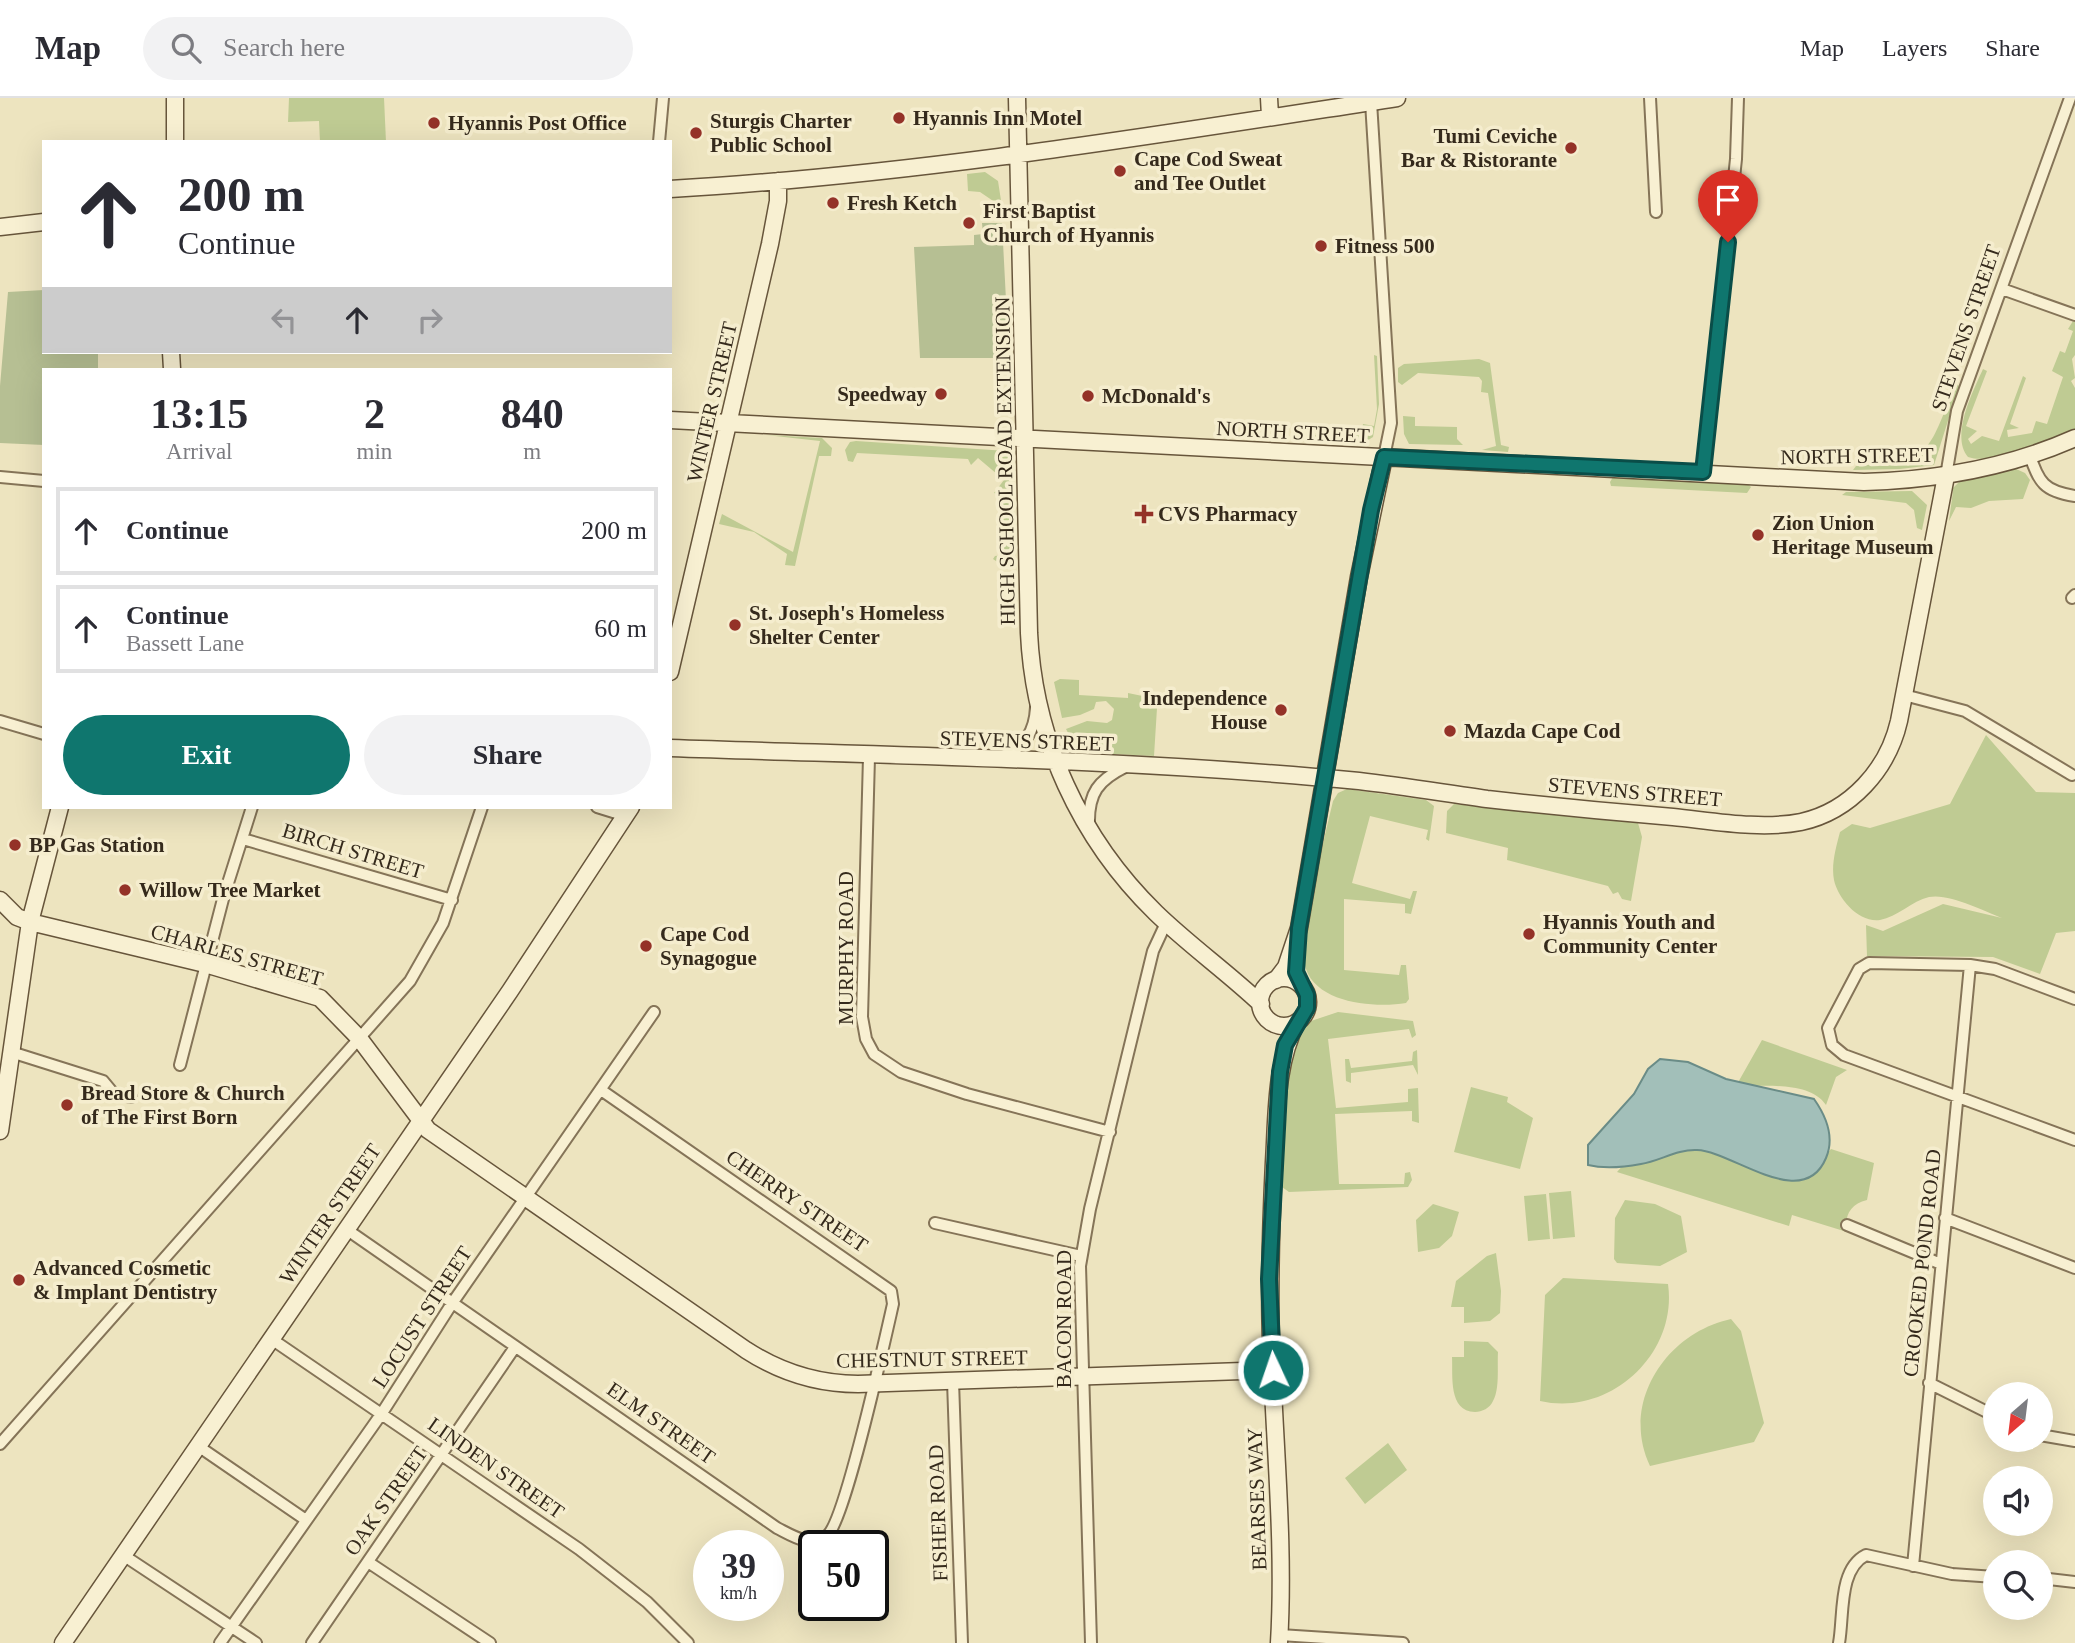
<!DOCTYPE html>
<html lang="en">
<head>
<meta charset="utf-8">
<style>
  body { margin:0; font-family:Georgia,serif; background:#f2f2f3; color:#2b2b33; height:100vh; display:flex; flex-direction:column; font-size:26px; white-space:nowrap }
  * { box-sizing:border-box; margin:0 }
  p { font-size:23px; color:#7c7c81 }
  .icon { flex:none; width:38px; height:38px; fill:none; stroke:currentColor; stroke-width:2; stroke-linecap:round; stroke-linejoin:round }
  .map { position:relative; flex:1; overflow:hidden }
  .sheet { position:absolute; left:42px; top:270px; width:630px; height:441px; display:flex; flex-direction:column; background:#fff; border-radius:0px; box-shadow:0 7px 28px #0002 }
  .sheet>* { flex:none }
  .top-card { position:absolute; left:42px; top:42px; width:630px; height:214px; border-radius:0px; box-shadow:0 7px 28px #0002; background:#fff; color:#2b2b33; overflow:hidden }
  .needle { width:46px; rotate:208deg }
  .buttons { position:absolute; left:1983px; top:1284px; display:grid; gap:14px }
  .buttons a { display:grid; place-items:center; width:70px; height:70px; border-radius:50%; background:#fff; box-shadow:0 7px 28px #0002; font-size:35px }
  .speed { position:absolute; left:693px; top:1432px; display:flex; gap:14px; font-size:35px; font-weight:700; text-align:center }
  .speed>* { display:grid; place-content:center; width:91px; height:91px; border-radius:50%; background:#fff; box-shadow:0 7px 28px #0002; line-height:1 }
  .speed small { font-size:18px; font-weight:400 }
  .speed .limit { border:4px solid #111; border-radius:10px; background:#fff; color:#111 }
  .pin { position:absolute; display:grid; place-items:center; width:60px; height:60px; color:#fff; margin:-72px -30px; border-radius:50% 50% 50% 0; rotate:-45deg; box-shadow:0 0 7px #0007 }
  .pin .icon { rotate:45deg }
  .me { position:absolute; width:77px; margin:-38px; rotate:357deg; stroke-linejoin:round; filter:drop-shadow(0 0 5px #0008) }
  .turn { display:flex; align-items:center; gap:24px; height:147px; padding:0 21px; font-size:32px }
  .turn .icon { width:91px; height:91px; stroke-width:2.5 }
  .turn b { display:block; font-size:49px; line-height:60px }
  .lanes { display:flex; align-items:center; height:66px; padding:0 21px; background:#0003; justify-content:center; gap:35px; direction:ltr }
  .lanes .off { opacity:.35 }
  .eta { display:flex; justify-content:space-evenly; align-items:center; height:119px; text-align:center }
  .eta b { font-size:42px; font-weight:800; line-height:49px }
  .primary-button { display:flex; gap:14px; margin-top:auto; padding:14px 21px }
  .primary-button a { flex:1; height:80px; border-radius:42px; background:#0f766e; color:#fff; font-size:28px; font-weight:800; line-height:80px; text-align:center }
  .primary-button a+a { background:#f2f2f3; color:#2b2b33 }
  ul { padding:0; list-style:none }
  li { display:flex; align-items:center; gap:21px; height:88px; margin:0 14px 10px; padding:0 7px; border:4px solid #e1e1e2; border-radius:0px }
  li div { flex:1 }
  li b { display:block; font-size:26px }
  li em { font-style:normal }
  header { display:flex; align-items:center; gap:42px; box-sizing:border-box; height:98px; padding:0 35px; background:#fff; border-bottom:2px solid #e1e1e2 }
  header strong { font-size:33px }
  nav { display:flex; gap:38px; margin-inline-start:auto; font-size:24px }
  .search { width:490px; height:63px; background:#f2f2f3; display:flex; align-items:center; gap:18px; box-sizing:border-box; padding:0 24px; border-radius:38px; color:#7c7c81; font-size:26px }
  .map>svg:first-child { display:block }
  .green { fill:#bfcb93 }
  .cemetery { fill:#b6bf93 }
  .water { fill:#a2bfb9; stroke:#6a8c87; stroke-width:2 }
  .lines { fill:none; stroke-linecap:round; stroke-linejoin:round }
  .street-casing { stroke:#857458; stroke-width:14 }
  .secondary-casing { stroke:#67553b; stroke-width:19 }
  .street { stroke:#f8f0d2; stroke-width:10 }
  .secondary { stroke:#f8f0d2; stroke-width:16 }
  .route-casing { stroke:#0a4d48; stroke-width:18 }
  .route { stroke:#0f766e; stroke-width:12 }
  .poi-dot { fill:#943228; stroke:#f5edce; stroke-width:2.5 }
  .labels { text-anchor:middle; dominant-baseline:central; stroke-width:7; stroke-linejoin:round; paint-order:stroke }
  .poi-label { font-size:21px; font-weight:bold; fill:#352a1c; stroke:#f5edce; text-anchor:start }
  .street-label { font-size:21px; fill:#352a1c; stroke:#f5edce }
</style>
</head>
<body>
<header>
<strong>Map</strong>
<div class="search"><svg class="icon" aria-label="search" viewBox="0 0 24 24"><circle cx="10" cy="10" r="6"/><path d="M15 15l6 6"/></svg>Search here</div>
<nav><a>Map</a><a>Layers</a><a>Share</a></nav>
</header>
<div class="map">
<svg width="2075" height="1545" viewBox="0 0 2075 1545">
  <rect width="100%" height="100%" fill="#ede4bf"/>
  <path class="green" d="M 289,0 L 384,0 L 386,44 L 320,44 L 319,23 L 288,24 Z
    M 985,74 L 998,83 L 1002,109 L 980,94 L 968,93 L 967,76 Z
    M 2073,223 L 2075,224 L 2075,257 L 2072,261 L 2075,280 L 2071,283 L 2075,290 L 2075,331 C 2050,342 1994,368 1968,359 C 1950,338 1973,293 1983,271 L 1987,273 L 1966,328 L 1977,333 L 1968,341 L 1971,346 L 1982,338 L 1999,343 L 2023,278 L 2026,280 L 2010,326 L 2019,330 L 2007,332 L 2008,339 L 2032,335 L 2036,323 L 2047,326 L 2063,279 L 2052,273 L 2060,253 L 2065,255 L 2073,233 L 2068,231 Z
    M 1374,257 L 1377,258 L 1379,306 L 1373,339 L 1362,346 L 1300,343 L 1300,338 L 1361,335 L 1363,326 L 1374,328 L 1377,311 Z
    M 1479,261 L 1490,265 L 1501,347 L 1509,349 L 1508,354 L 1482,352 L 1496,348 L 1488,295 L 1481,294 L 1482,283 L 1479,279 L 1418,275 L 1402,287 L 1398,284 L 1398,270 L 1404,266 Z
    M 1952,281 L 1959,288 L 1934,367 L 1900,371 L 1853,372 L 1856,368 C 1937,360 1925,356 1956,287 L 1951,284 Z
    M 1403,318 L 1415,319 L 1415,328 L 1457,329 L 1457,341 L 1463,347 L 1409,346 L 1404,336 Z
    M 766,337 L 822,340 L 832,350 L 831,358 L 819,358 L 795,468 L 785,467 L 787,456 L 754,434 L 719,426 L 722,416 L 793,454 L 820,343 Z
    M 856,343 L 1007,353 L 1013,362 L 1014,453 L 1011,462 L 999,465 L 993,461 L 995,458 L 1003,457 L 1002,397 L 994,395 L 1004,382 L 978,360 L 971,367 L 968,361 L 857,355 L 853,364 L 848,363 L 845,352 L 850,344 Z
    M 2014,370 L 2025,375 L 2030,382 L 2023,401 L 1989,403 L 1971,410 L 1956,409 L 1949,423 L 1953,393 L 1951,392 L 1961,382 Z
    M 1613,379 L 1748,386 L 1751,389 L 1747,395 L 1611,388 L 1610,384 Z
    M 1912,393 L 1927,407 L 1922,432 L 1917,430 L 1914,412 L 1906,405 L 1842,397 L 1846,394 Z
    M 1060,581 L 1079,582 L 1079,597 L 1128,600 L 1128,595 L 1152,600 L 1157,610 L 1154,658 L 1095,655 L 1076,650 L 1066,631 L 1087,623 L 1107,625 L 1112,622 L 1114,611 L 1106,603 L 1096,604 L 1094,611 L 1080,617 L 1062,620 L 1054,584 Z
    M 1986,637 L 2036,694 L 2075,695 L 2075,833 L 2056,835 L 2040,876 L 1993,859 L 1867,858 L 1866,827 L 1883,833 L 1943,806 L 2002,820 C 1984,813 1949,795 1929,799 C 1912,803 1897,819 1880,822 C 1859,825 1838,801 1834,782 C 1831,767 1836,749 1840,734 L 1852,726 L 1870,730 L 1950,706 Z
    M 1347,691 L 1426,702 L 1434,708 L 1429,743 L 1426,741 L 1428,732 L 1370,718 L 1352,785 L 1410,801 L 1413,793 L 1417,793 L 1411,816 L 1405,815 L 1405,806 L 1344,801 L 1344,872 L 1399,877 L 1401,867 L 1406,867 L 1409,901 L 1406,905 C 1376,910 1318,906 1306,871 C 1297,847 1326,734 1333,703 L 1338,695 Z
    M 1454,706 L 1638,725 L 1642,739 L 1631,803 L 1622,801 L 1618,794 L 1613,796 L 1608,788 L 1507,762 L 1508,750 L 1446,735 L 1447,713 Z
    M 1338,914 L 1413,923 L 1416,937 L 1412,940 L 1409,931 L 1328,941 L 1336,1010 L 1408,1004 L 1408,991 L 1418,990 L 1419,1025 L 1412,1023 L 1412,1013 L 1335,1016 L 1339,1086 L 1404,1086 L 1405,1075 L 1410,1074 L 1412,1082 L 1408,1089 L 1289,1094 L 1282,1089 L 1290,954 L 1302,931 L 1311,923 Z
    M 1762,942 L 1847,972 L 1836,979 L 1826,1007 C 1809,982 1762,989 1736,988 Z
    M 1417,952 L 1418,977 L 1413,967 L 1351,975 L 1351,985 L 1346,983 L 1345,961 L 1349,961 L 1351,970 L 1412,963 L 1413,954 Z
    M 1471,989 L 1508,999 L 1507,1004 L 1533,1020 L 1520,1071 L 1454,1054 Z
    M 1693,1048 L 1825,1058 L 1831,1051 L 1874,1065 L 1867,1102 C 1850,1106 1844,1118 1847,1134 L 1792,1117 L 1789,1128 L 1617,1074 L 1633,1056 L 1644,1062 Z
    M 1571,1093 L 1575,1139 L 1553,1141 L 1549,1095 Z
    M 1546,1096 L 1550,1141 L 1528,1143 L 1524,1098 Z
    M 1625,1102 L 1655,1106 L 1681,1118 L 1687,1154 L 1660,1168 L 1617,1165 L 1614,1161 L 1615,1120 Z
    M 1433,1106 L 1459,1114 L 1452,1138 L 1439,1150 L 1418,1154 L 1416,1122 Z
    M 1496,1155 L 1501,1193 L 1500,1215 L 1490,1223 L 1464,1225 L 1464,1209 L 1451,1209 L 1456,1183 L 1487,1158 Z
    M 1563,1180 L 1668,1186 C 1678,1256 1610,1319 1540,1303 L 1545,1197 Z
    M 1731,1221 L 1741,1233 L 1764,1325 L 1754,1344 L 1650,1368 C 1620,1305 1666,1235 1731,1221 Z
    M 1464,1243 L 1488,1244 L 1498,1254 C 1497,1268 1500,1291 1493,1303 C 1490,1310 1482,1314 1475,1314 C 1448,1313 1453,1278 1452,1259 L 1464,1259 Z
    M 1388,1345 L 1407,1372 L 1365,1406 L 1345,1380 Z"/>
  <path class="cemetery" d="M 982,125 L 1002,125 L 1009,260 L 920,260 L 914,149 L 974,147 L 974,137 L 983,136 Z
    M 44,192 L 44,254 L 98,254 L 98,271 L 44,271 L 44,347 L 0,345 L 0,288 L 8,194 Z"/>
  <path class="water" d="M 1660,961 L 1688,964 L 1726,981 L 1814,1001 C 1826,1018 1835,1039 1826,1060 C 1803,1115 1732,1053 1697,1052 C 1677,1051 1660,1063 1641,1066 C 1625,1069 1604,1071 1588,1067 L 1588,1047 L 1634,996 L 1648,971 Z"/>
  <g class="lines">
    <g class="street-casing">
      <path id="street" d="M 1650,0 L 1656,114
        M 1371,4 L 1391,325 L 1384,359
        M 659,44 L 663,0
        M 2002,191 L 2075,217
        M 2029,356 C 2040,385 2043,393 2075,398
        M 1703,374 L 1736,61 L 1738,0
        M 1946,378 L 1957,313 L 2070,0
        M 0,379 L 44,383
        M 2072,500 L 2075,497
        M 1904,597 L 1965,613 L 2072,677
        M 0,623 L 44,636
        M 1003,658 C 1025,649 1035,633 1036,609
        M 869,659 L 862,919 L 866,941 L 874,956 L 901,974 L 967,996 L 1110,1034
        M 597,709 L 626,718
        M 1089,727 C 1088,695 1098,682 1127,668
        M 243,741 L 452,802
        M 2075,901 L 1995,871 L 1970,867 L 1869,865 L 1859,871 L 1828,930 L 1832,947 L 1844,957 L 2075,1042
        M 11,954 L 103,983 L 113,995 L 131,999
        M 180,967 L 223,801 L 252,709
        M 1945,1120 L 2075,1170
        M 935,1125 L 1081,1158
        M 1847,1127 L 1941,1166
        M 346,1131 L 777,1430 C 791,1437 812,1451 827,1438 C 845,1423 885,1241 893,1206 L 891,1193 L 601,992
        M 270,1240 L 579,1451 L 647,1504 L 688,1545
        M 953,1283 L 962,1545
        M 1929,1285 L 1995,1318
        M 2040,1337 L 2075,1343
        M 0,1346 L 410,883 L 443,825 L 482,709
        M 198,1348 L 306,1422
        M 123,1457 L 256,1545
        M 368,1464 L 490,1545
        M 1913,1468 L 1970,867
        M 2040,1480 L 2075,1484
        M 1280,1537 L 1403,1545
        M 220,1545 L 382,1315 L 451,1207 L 654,914
        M 312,1545 L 515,1249
        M 1091,1545 L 1080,1168 L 1090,1111 L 1153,853 L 1166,825
        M 1839,1545 C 1844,1518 1838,1471 1866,1457 L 1952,1476 L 1995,1479"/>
    </g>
    <g class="secondary-casing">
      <path id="secondary" d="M 175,0 L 175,44
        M 1017,0 L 1029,535 C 1034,641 1080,741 1156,815 C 1189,847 1227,874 1261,906
        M 1269,0 L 1270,18
        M 670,91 C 914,77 1156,37 1397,0
        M 0,129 L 44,124
        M 171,254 L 172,271
        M 670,322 L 1864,384 C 1935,382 2010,369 2075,340
        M 670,574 L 770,146 L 778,103 L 778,83
        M 670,650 C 899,658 1131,661 1359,683 C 1402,688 1444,695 1487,701 C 1549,708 1611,714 1673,719 C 1713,723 1761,732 1801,724 C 1851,713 1888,671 1899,623 L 1946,378
        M 0,802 L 17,819 L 30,824 L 205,866 L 320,900 L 359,940 L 428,1032 L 746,1252 C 780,1274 817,1286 858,1286 L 1273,1272
        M1260 904a24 24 0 1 1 48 0a24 24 0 1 1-48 0Z
        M 1276,882 L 1286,869 L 1299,830 L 1359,479 L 1384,359
        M 0,1033 L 30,824 L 60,709
        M 63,1545 L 510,893 L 631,709
        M 1279,1545 C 1285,1445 1274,1344 1271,1243 C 1269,1183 1271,1124 1274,1064 C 1277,1016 1275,967 1297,924"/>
    </g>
    <use href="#street" class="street"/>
    <use href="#secondary" class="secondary"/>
  </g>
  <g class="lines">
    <g class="route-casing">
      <path id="route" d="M 1273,1272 L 1269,1181 L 1280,974 L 1285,947 L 1307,910 L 1307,897 L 1296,874 L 1299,830 L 1371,412 L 1384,359 L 1703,374 L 1728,144"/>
    </g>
    <use href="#route" class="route"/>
  </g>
  <g class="poi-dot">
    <circle cx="899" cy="20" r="7"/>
    <circle cx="434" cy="25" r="7"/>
    <circle cx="696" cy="35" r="7"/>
    <circle cx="1571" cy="50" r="7"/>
    <circle cx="1120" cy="73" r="7"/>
    <circle cx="833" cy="105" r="7"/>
    <circle cx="969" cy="125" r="7"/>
    <circle cx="1321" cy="148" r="7"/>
    <circle cx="941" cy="296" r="7"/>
    <circle cx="1088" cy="298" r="7"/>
    <path d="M1140.5 405.5h7v7h7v7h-7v7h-7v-7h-7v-7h7z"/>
    <circle cx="1758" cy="437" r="7"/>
    <circle cx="735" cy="527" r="7"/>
    <circle cx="1281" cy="612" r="7"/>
    <circle cx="1450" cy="633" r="7"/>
    <circle cx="15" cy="747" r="7"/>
    <circle cx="125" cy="792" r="7"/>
    <circle cx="1529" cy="836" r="7"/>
    <circle cx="646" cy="848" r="7"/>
    <circle cx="67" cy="1007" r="7"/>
    <circle cx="19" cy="1182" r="7"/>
  </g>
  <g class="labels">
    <g class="poi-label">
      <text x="913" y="20">Hyannis Inn Motel</text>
      <text x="710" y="23">Sturgis Charter<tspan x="710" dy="24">Public School</tspan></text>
      <text x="448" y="25">Hyannis Post Office</text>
      <text x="1557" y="38" text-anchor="end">Tumi Ceviche<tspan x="1557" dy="24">Bar &amp; Ristorante</tspan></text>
      <text x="1134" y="61">Cape Cod Sweat<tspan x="1134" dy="24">and Tee Outlet</tspan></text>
      <text x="847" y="105">Fresh Ketch</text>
      <text x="983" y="113">First Baptist<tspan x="983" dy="24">Church of Hyannis</tspan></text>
      <text x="1335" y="148">Fitness 500</text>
      <text x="927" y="296" text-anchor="end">Speedway</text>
      <text x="1102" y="298">McDonald's</text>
      <text x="1158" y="416">CVS Pharmacy</text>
      <text x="1772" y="425">Zion Union<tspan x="1772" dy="24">Heritage Museum</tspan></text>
      <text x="749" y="515">St. Joseph's Homeless<tspan x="749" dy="24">Shelter Center</tspan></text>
      <text x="1267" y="600" text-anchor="end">Independence<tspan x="1267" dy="24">House</tspan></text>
      <text x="1464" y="633">Mazda Cape Cod</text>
      <text x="29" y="747">BP Gas Station</text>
      <text x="139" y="792">Willow Tree Market</text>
      <text x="1543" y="824">Hyannis Youth and<tspan x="1543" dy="24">Community Center</tspan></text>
      <text x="660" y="836">Cape Cod<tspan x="660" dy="24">Synagogue</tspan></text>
      <text x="81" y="995">Bread Store &amp; Church<tspan x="81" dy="24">of The First Born</tspan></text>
      <text x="33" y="1170">Advanced Cosmetic<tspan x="33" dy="24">&amp; Implant Dentistry</tspan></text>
    </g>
    <g class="street-label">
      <text transform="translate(1966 230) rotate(-71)">STEVENS STREET</text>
      <text transform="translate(712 304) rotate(-77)">WINTER STREET</text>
      <text transform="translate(1293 334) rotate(3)">NORTH STREET</text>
      <text transform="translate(1857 358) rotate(-1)">NORTH STREET</text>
      <text transform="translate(1005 363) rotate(-91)">HIGH SCHOOL ROAD EXTENSION</text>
      <text transform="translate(1027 643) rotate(2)">STEVENS STREET</text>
      <text transform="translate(1635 694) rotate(5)">STEVENS STREET</text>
      <text transform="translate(353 753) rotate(17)">BIRCH STREET</text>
      <text transform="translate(846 850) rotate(-90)">MURPHY ROAD</text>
      <text transform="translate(237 857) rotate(16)">CHARLES STREET</text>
      <text transform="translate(797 1103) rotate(34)">CHERRY STREET</text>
      <text transform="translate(330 1116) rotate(-56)">WINTER STREET</text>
      <text transform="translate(1922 1165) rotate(-84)">CROOKED POND ROAD</text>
      <text transform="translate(422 1219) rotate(-57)">LOCUST STREET</text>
      <text transform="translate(1064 1221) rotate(-90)">BACON ROAD</text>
      <text transform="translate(932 1261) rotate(-1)">CHESTNUT STREET</text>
      <text transform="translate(661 1325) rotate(35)">ELM STREET</text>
      <text transform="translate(496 1370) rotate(35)">LINDEN STREET</text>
      <text transform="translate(1257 1401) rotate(-92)">BEARSES WAY</text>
      <text transform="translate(386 1403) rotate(-55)">OAK STREET</text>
      <text transform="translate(938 1415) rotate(-92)">FISHER ROAD</text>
    </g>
  </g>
</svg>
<div class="buttons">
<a><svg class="needle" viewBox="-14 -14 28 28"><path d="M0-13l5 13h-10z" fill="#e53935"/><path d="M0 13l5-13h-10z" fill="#7c7c81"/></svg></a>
<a><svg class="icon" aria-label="sound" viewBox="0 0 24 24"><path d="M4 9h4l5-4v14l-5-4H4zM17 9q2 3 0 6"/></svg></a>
<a><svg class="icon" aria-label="search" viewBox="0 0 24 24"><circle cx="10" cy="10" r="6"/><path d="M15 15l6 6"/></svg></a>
</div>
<div class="speed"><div>39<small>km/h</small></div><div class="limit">50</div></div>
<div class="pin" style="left:1728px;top:144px;background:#d93025"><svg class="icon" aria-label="arrive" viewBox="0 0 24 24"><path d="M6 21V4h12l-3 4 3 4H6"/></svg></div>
<svg class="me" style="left:1273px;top:1272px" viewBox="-20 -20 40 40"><circle r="17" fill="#0f766e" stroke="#fff" stroke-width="3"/><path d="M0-11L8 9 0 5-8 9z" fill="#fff"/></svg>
<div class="top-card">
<div class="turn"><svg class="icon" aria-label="ahead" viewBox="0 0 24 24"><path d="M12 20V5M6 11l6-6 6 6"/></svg><div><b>200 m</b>Continue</div></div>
<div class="lanes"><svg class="icon off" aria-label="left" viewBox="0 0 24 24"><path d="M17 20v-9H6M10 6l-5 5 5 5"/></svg><svg class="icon" aria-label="ahead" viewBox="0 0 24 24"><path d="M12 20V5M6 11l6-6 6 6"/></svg><svg class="icon off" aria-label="right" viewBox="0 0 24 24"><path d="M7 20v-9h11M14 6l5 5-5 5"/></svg></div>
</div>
<section class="sheet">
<div class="eta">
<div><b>13:15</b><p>Arrival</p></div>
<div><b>2</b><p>min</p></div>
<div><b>840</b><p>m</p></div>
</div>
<ul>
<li><svg class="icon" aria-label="ahead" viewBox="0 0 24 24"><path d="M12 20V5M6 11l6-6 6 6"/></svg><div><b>Continue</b></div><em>200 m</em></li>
<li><svg class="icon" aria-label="ahead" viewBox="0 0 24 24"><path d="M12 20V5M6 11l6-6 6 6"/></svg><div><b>Continue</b><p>Bassett Lane</p></div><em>60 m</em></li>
</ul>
<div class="primary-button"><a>Exit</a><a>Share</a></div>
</section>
</div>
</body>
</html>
